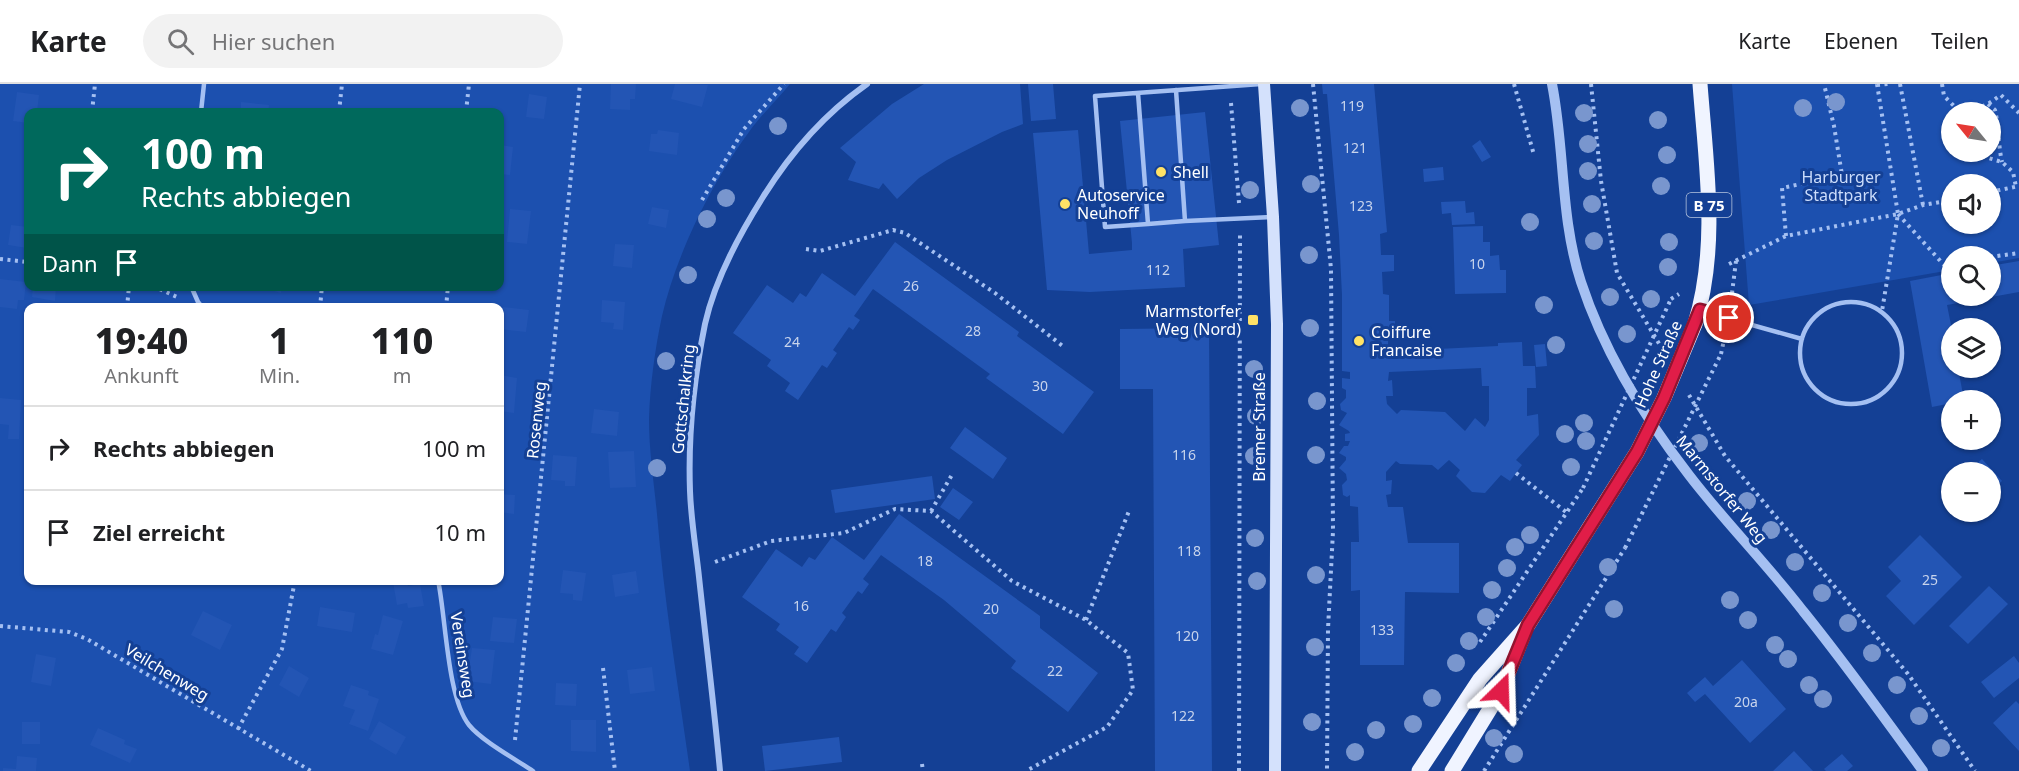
<!DOCTYPE html>
<html lang="de">
<head>
<meta charset="utf-8">
<style>
  body { margin:0; font-family:"Noto Sans",sans-serif; background:#f2f2f2; color:#202124; height:100vh; display:flex; flex-direction:column; font-size:22px; white-space:nowrap }
  * { box-sizing:border-box; margin:0 }
  p { font-size:20px; color:#757577 }
  .icon { flex:none; width:33px; height:33px; fill:none; stroke:currentColor; stroke-width:2; stroke-linecap:round; stroke-linejoin:round }
  .map { position:relative; flex:1; overflow:hidden }
  .sheet { position:absolute; left:24px; top:219px; width:480px; height:282px; display:flex; flex-direction:column; background:#fff; border-radius:12px; box-shadow:0 2px 4px #0004 }
  .sheet>* { flex:none }
  .guide { position:absolute; left:24px; top:24px; width:480px; height:183px; border-radius:12px; box-shadow:0 2px 4px #0004; background:#00695c; color:#fff; overflow:hidden }
  .needle { width:39px; rotate:300deg }
  .tools { position:absolute; left:1941px; top:18px; display:grid; gap:12px }
  .tools a { display:grid; place-items:center; width:60px; height:60px; border-radius:50%; background:#fff; box-shadow:0 2px 4px #0004; font-size:30px }
  .pin { position:absolute; display:grid; place-items:center; width:51px; height:51px; color:#fff; margin:-26px; border:3px solid #fff; border-radius:50%; box-shadow:0 2px 6px #0007 }
  .me { position:absolute; width:66px; margin:-33px; rotate:22deg; stroke-linejoin:round; filter:drop-shadow(0 0 4px #0008) }
  .turn { display:flex; align-items:center; gap:21px; height:126px; padding:0 18px; font-size:27px }
  .turn .icon { width:78px; height:78px; stroke-width:2.5 }
  .turn b { display:block; font-size:42px; line-height:51px }
  .then { display:flex; align-items:center; height:57px; padding:0 18px; background:#0003; gap:12px; font-size:22px }
  .eta { display:flex; justify-content:space-evenly; align-items:center; height:102px; text-align:center }
  .eta b { font-size:36px; font-weight:800; line-height:42px }
  ul { padding:0; list-style:none }
  li { display:flex; align-items:center; gap:18px; height:84px; padding:0 18px; border-top:2px solid #e0e0e0 }
  li div { flex:1 }
  li b { display:block; font-size:22px }
  li em { font-style:normal }
  header { display:flex; align-items:center; gap:36px; box-sizing:border-box; height:84px; padding:0 30px; background:#fff; border-bottom:2px solid #e0e0e0 }
  header strong { font-size:28px }
  nav { display:flex; gap:33px; margin-inline-start:auto; font-size:21px }
  .search { width:420px; height:54px; background:#f2f2f2; display:flex; align-items:center; gap:15px; box-sizing:border-box; padding:0 21px; border-radius:33px; color:#757577; font-size:22px }
  .map>svg:first-child { display:block }
  .green { fill:#1c50af; fill-rule:evenodd }
  .building { fill:#2355b4; fill-rule:evenodd }
  .lines { fill:none; stroke-linecap:round; stroke-linejoin:round }
  .path { stroke:#a5c0f2; stroke-width:4; stroke-dasharray:3 4.5; stroke-linecap:butt }
  .service { stroke:#a5c0f2; stroke-width:4.5 }
  .minor { stroke:#a5c0f2; stroke-width:6 }
  .tertiary { stroke:#a5c0f2; stroke-width:10 }
  .secondary { stroke:#d4e1fc; stroke-width:12 }
  .primary { stroke:#f0f4ff; stroke-width:15 }
  .path-bridge { stroke:#a5c0f2; stroke-width:4; stroke-dasharray:3 4.5; stroke-linecap:butt }
  .primary-bridge { stroke:#f0f4ff; stroke-width:15 }
  .tree { fill:#7996ce }
  .route-casing { stroke:#92132f; stroke-width:15 }
  .route { stroke:#e11d48; stroke-width:10 }
  .poi-dot { fill:#ffe266; stroke:#144095; stroke-width:2 }
  .labels { text-anchor:middle; dominant-baseline:central; stroke-width:6; stroke-linejoin:round; paint-order:stroke }
  .number-label { font-size:14px; fill:#c8d4ec }
  .shield { fill:#144095; stroke:#b8c6df; stroke-width:1.5 }
  .shield-label { font-size:15px; font-weight:bold; fill:#fff }
  .poi-label { font-size:16px; fill:#fff; stroke:#144095; text-anchor:start }
  .park-label { font-size:16px; fill:#ccddfc; stroke:#144095 }
  .street-label { font-size:16px; fill:#fff; stroke:#144095 }
</style>
</head>
<body>
<header>
<strong>Karte</strong>
<div class="search"><svg class="icon" aria-label="search" viewBox="0 0 24 24"><circle cx="10" cy="10" r="6"/><path d="M15 15l6 6"/></svg>Hier suchen</div>
<nav><a>Karte</a><a>Ebenen</a><a>Teilen</a></nav>
</header>
<div class="map">
<svg width="2019" height="687" viewBox="0 0 2019 687">
  <rect width="100%" height="100%" fill="#144095"/>
  <path class="green" d="M 0,0 L 790,0 C 777,16 761,31 749,48 C 712,98 676,171 662,232 C 655,265 650,301 649,335 C 649,367 654,399 657,430 C 664,516 678,602 690,687 L 0,687 ZM 28,28 L 500,28 L 500,202 L 28,202 ZM 28,224 L 500,224 L 500,496 L 28,496 Z
    M 1732,0 L 2019,0 L 2019,174 L 1991,179 L 1990,172 L 1952,172 L 1951,186 L 1749,221 ZM 1952,28 L 1990,28 L 1990,68 L 1952,68 ZM 1952,100 L 1990,100 L 1990,140 L 1952,140 Z"/>
  <path class="building" d="M 611,0 L 636,0 L 635,15 L 630,15 L 630,26 L 610,25 Z
    M 675,0 L 708,1 L 702,23 L 671,15 Z
    M 924,0 L 1020,0 L 1023,40 L 1002,48 L 947,76 L 919,94 L 897,115 L 883,99 L 879,105 L 848,96 L 856,78 L 840,64 L 892,20 Z
    M 1028,0 L 1053,0 L 1056,35 L 1031,37 Z
    M 1322,0 L 1374,0 L 1387,148 L 1380,150 L 1381,171 L 1394,171 L 1394,187 L 1382,188 L 1383,210 L 1389,211 L 1389,237 L 1395,237 L 1395,248 L 1388,248 L 1388,272 L 1418,270 L 1418,266 L 1498,262 L 1498,259 L 1522,258 L 1523,282 L 1535,282 L 1536,304 L 1527,304 L 1527,332 L 1538,330 L 1539,351 L 1516,376 L 1522,381 L 1510,397 L 1501,391 L 1485,409 L 1472,408 L 1456,392 L 1460,386 L 1449,376 L 1438,386 L 1432,381 L 1400,380 L 1396,377 L 1386,388 L 1386,397 L 1392,396 L 1391,410 L 1386,411 L 1388,423 L 1403,423 L 1408,459 L 1459,459 L 1459,509 L 1405,508 L 1404,581 L 1360,581 L 1360,506 L 1351,507 L 1351,458 L 1359,458 L 1358,423 L 1350,422 L 1350,411 L 1347,413 L 1343,411 L 1342,401 L 1347,396 L 1346,390 L 1339,384 L 1346,376 L 1346,373 L 1339,369 L 1344,362 L 1348,362 L 1350,357 L 1345,357 L 1345,350 L 1350,349 L 1349,347 L 1339,341 L 1347,329 L 1341,326 L 1340,320 L 1346,314 L 1346,306 L 1342,304 L 1342,294 L 1350,295 L 1350,288 L 1342,287 L 1342,211 L 1339,151 L 1327,10 L 1323,10 ZM 1481,284 L 1482,302 L 1489,302 L 1489,336 L 1485,343 L 1475,334 L 1465,347 L 1445,328 L 1401,326 L 1397,330 L 1387,320 L 1386,312 L 1393,312 L 1392,296 L 1388,297 L 1389,288 Z
    M 17,8 L 39,11 L 37,28 L 28,28 L 28,39 L 13,37 Z
    M 529,10 L 547,13 L 544,35 L 526,33 Z
    M 241,18 L 269,21 L 268,28 L 235,28 L 235,25 L 241,25 Z
    M 1205,28 L 1219,161 L 1183,165 L 1185,203 L 1090,208 L 1047,206 L 1033,49 L 1078,46 L 1089,170 L 1132,166 L 1132,159 L 1120,37 Z
    M 658,46 L 679,49 L 677,71 L 649,67 L 651,50 L 657,50 Z
    M 1480,56 L 1491,73 L 1482,78 L 1472,62 Z
    M 500,61 L 513,63 L 510,91 L 500,90 Z
    M 1443,83 L 1444,96 L 1424,98 L 1423,85 Z
    M 1465,117 L 1466,129 L 1474,128 L 1475,140 L 1452,141 L 1451,129 L 1442,130 L 1441,118 Z
    M 652,123 L 669,126 L 666,144 L 648,140 Z
    M 510,125 L 531,127 L 527,160 L 507,158 Z
    M 11,141 L 28,143 L 27,164 L 8,161 Z
    M 1483,142 L 1483,158 L 1490,158 L 1490,172 L 1499,171 L 1500,186 L 1506,186 L 1506,209 L 1455,210 L 1453,143 Z
    M 895,158 L 1019,248 L 1017,252 L 1094,308 L 1063,350 L 986,294 L 990,290 L 873,205 L 854,232 L 860,236 L 853,246 L 849,243 L 833,266 L 837,269 L 827,284 L 822,281 L 798,316 L 785,307 L 790,299 L 767,282 L 771,276 L 733,249 L 767,201 L 793,219 L 800,209 L 806,213 L 822,189 L 855,212 Z
    M 615,160 L 634,161 L 632,184 L 613,182 Z
    M 2019,177 L 2019,208 L 1947,221 L 1952,246 L 1952,284 L 1958,284 L 1964,316 L 1952,316 L 1952,319 L 1932,323 L 1910,197 L 1952,189 L 1952,212 L 1990,212 L 1990,182 Z
    M 0,195 L 26,198 L 24,216 L 18,216 L 17,225 L 0,223 Z
    M 33,202 L 56,202 L 55,217 L 32,213 Z
    M 256,202 L 282,202 L 281,209 Z
    M 602,216 L 625,218 L 623,246 L 613,245 L 614,239 L 601,238 Z
    M 503,223 L 529,226 L 526,248 L 500,245 Z
    M 1209,244 L 1212,687 L 1155,687 L 1153,305 L 1120,305 L 1120,245 Z
    M 1545,260 L 1547,282 L 1536,283 L 1534,261 Z
    M 500,291 L 517,294 L 514,329 L 500,327 Z
    M 0,314 L 21,316 L 19,355 L 8,355 L 9,341 L 0,340 Z
    M 594,325 L 619,328 L 617,352 L 591,349 Z
    M 965,343 L 1007,374 L 993,395 L 950,364 Z
    M 634,367 L 636,403 L 610,404 L 608,368 Z
    M 553,371 L 577,373 L 575,402 L 565,402 L 565,397 L 551,396 Z
    M 1982,375 L 2002,397 L 1990,407 L 1990,388 L 1967,388 Z
    M 932,392 L 935,415 L 835,429 L 831,406 Z
    M 953,404 L 973,418 L 959,436 L 940,423 Z
    M 500,410 L 515,411 L 514,430 L 500,428 Z
    M 899,430 L 1040,532 L 1040,544 L 1098,589 L 1068,628 L 1011,584 L 1016,577 L 944,516 L 881,471 L 863,495 L 869,500 L 862,510 L 858,507 L 842,529 L 846,533 L 836,548 L 831,545 L 807,579 L 794,570 L 799,563 L 776,546 L 780,540 L 742,513 L 776,465 L 802,483 L 809,473 L 815,476 L 832,453 L 864,476 Z
    M 1920,451 L 1962,493 L 1914,541 L 1886,512 L 1901,497 L 1888,483 Z
    M 563,486 L 586,489 L 582,517 L 573,516 L 573,510 L 560,509 Z
    M 636,487 L 639,509 L 615,513 L 612,491 Z
    M 407,496 L 408,502 L 420,500 L 424,522 L 408,524 L 407,519 L 397,521 L 393,498 Z
    M 1989,502 L 2008,520 L 1968,560 L 1949,542 Z
    M 320,523 L 355,529 L 352,548 L 317,542 Z
    M 203,527 L 232,541 L 220,566 L 191,551 Z
    M 383,531 L 403,537 L 393,571 L 371,565 L 375,550 L 378,551 Z
    M 493,533 L 517,535 L 514,559 L 490,557 Z
    M 472,564 L 495,566 L 491,600 L 467,597 Z
    M 36,570 L 56,574 L 51,602 L 31,598 Z
    M 2014,572 L 2019,579 L 2019,594 L 1994,614 L 1981,598 Z
    M 1742,576 L 1786,625 L 1750,659 L 1705,610 L 1695,618 L 1687,609 L 1705,593 L 1713,602 Z
    M 289,582 L 309,594 L 299,613 L 279,601 Z
    M 652,583 L 655,607 L 630,610 L 627,586 Z
    M 556,599 L 577,600 L 576,622 L 555,621 Z
    M 351,601 L 369,607 L 368,611 L 379,615 L 368,647 L 349,640 L 355,626 L 343,622 Z
    M 2016,617 L 2019,620 L 2019,667 L 1993,639 Z
    M 571,636 L 596,636 L 596,668 L 571,667 Z
    M 379,637 L 406,653 L 396,671 L 369,655 Z
    M 22,638 L 40,638 L 40,660 L 22,660 Z
    M 98,644 L 125,656 L 124,660 L 137,665 L 130,679 L 90,661 Z
    M 839,653 L 842,678 L 765,687 L 762,662 Z
    M 1794,667 L 1813,687 L 1773,687 Z
    M 1842,670 L 1853,682 L 1847,687 L 1826,687 L 1824,685 Z
    M 17,672 L 37,674 L 36,687 L 3,687 L 3,684 L 16,685 Z"/>
  <g class="lines">
    <path class="path" d="M 1313,0 L 1331,185 L 1333,447 L 1328,545 L 1327,687
      M 1514,0 L 1534,71
      M 1591,0 L 1601,97 L 1617,189 L 1661,263
      M 1877,0 L 1898,130 L 1882,227
      M 1900,0 L 1923,121
      M 1942,0 L 1944,12 L 1960,28
      M 1877,1 L 1888,0
      M 1231,19 L 1239,119
      M 1988,20 L 1995,26 C 1999,43 1998,60 2002,78
      M 92,28 L 95,0
      M 339,28 L 342,0
      M 466,28 L 469,0
      M 1968,28 L 1988,20 L 2001,11 L 2019,29
      M 1952,41 L 1952,56
      M 1968,68 L 2002,78 L 2013,88 L 2016,103
      M 1990,108 L 2019,102
      M 702,116 L 744,45 L 784,0
      M 1898,130 L 1944,181 L 1952,180
      M 1786,152 L 1782,104 L 1842,91 L 1834,42 L 1824,0
      M 806,165 L 820,167 L 893,146 L 905,149 L 995,209 L 1064,263
      M 1990,173 L 2019,169
      M 0,175 L 28,178
      M 1729,180 L 1786,152 L 1898,130 L 1923,121 L 1952,116
      M 153,202 L 177,213
      M 1671,215 L 1679,210
      M 1731,217 L 1736,177
      M 127,224 L 129,202
      M 320,224 L 322,202
      M 446,224 L 448,202
      M 1721,270 L 1725,251
      M 1689,311 L 1725,372 L 1908,590 L 1975,687
      M 1516,389 L 1566,428
      M 931,427 L 953,389
      M 715,478 L 771,457 L 844,449 L 895,425 L 931,427 L 1012,497 L 1086,536 L 1128,569 L 1133,606 L 1107,643 L 1026,687
      M 1086,536 L 1129,427
      M 0,542 L 69,548 L 87,555 L 311,687
      M 1480,558 L 1583,404
      M 603,584 L 615,687
      M 238,645 L 282,565 L 295,496
      M 515,656 L 580,0
      M 922,680 L 923,687
      M 1239,687 L 1240,150
      M 1484,687 L 1625,464"/>
    <path class="service" d="M 1176,6 L 1185,137 L 1273,133
      M 1138,9 L 1148,140 L 1185,137
      M 201,28 L 204,0
      M 1148,140 L 1105,143 L 1095,12 L 1261,0
      M 191,202 L 198,218 L 203,224
      M1800 269a51 51 0 1 1 102 0a51 51 0 1 1-102 0Z
      M 1702,227 L 1802,255
      M 438,496 C 446,534 447,613 469,641 C 482,657 515,675 533,687"/>
    <path class="minor" d="M 720,687 C 714,622 706,558 699,493 C 696,465 691,436 690,407 C 688,352 694,294 705,240 C 715,195 739,151 763,113 C 791,68 824,30 867,0"/>
    <path class="tertiary" d="M 1552,0 C 1565,65 1560,134 1581,198 C 1604,268 1644,333 1689,391 C 1725,438 1767,480 1803,527 C 1845,579 1884,633 1923,687"/>
    <path class="secondary" d="M 1264,0 L 1273,133 L 1277,240 L 1275,687"/>
    <path class="primary" d="M 1695,240 C 1719,162 1706,80 1700,0
      M 1419,687 L 1480,595 L 1528,541 L 1599,428
      M 1452,687 L 1501,607 L 1523,552"/>
    <path class="path-bridge" d="M 1583,404 L 1671,215
      M 1625,464 L 1721,270"/>
    <path class="primary-bridge" d="M 1599,428 L 1637,368 L 1664,314 L 1695,240"/>
  </g>
  <g class="tree">
    <circle cx="1836" cy="18" r="9"/>
    <circle cx="1300" cy="24" r="9"/>
    <circle cx="1803" cy="24" r="9"/>
    <circle cx="1584" cy="29" r="9"/>
    <circle cx="1658" cy="36" r="9"/>
    <circle cx="778" cy="42" r="9"/>
    <circle cx="1588" cy="60" r="9"/>
    <circle cx="1667" cy="71" r="9"/>
    <circle cx="1588" cy="87" r="9"/>
    <circle cx="1311" cy="100" r="9"/>
    <circle cx="1661" cy="102" r="9"/>
    <circle cx="1250" cy="106" r="9"/>
    <circle cx="726" cy="114" r="9"/>
    <circle cx="1592" cy="120" r="9"/>
    <circle cx="707" cy="135" r="9"/>
    <circle cx="1530" cy="138" r="9"/>
    <circle cx="1594" cy="157" r="9"/>
    <circle cx="1669" cy="158" r="9"/>
    <circle cx="1309" cy="171" r="9"/>
    <circle cx="1668" cy="183" r="9"/>
    <circle cx="688" cy="191" r="9"/>
    <circle cx="1610" cy="213" r="9"/>
    <circle cx="1651" cy="215" r="9"/>
    <circle cx="1544" cy="221" r="9"/>
    <circle cx="1310" cy="244" r="9"/>
    <circle cx="1627" cy="250" r="9"/>
    <circle cx="1556" cy="261" r="9"/>
    <circle cx="666" cy="277" r="9"/>
    <circle cx="1254" cy="285" r="9"/>
    <circle cx="1317" cy="317" r="9"/>
    <circle cx="1256" cy="332" r="9"/>
    <circle cx="1584" cy="339" r="9"/>
    <circle cx="1565" cy="350" r="9"/>
    <circle cx="1586" cy="357" r="9"/>
    <circle cx="1699" cy="359" r="9"/>
    <circle cx="1316" cy="371" r="9"/>
    <circle cx="1254" cy="372" r="9"/>
    <circle cx="1571" cy="383" r="9"/>
    <circle cx="657" cy="384" r="9"/>
    <circle cx="1747" cy="417" r="9"/>
    <circle cx="1771" cy="446" r="9"/>
    <circle cx="1530" cy="451" r="9"/>
    <circle cx="1255" cy="454" r="9"/>
    <circle cx="1515" cy="463" r="9"/>
    <circle cx="1795" cy="478" r="9"/>
    <circle cx="1608" cy="483" r="9"/>
    <circle cx="1507" cy="484" r="9"/>
    <circle cx="1316" cy="491" r="9"/>
    <circle cx="1257" cy="497" r="9"/>
    <circle cx="1492" cy="506" r="9"/>
    <circle cx="1822" cy="509" r="9"/>
    <circle cx="1730" cy="516" r="9"/>
    <circle cx="1614" cy="525" r="9"/>
    <circle cx="1486" cy="533" r="9"/>
    <circle cx="1748" cy="536" r="9"/>
    <circle cx="1848" cy="539" r="9"/>
    <circle cx="1469" cy="557" r="9"/>
    <circle cx="1775" cy="561" r="9"/>
    <circle cx="1315" cy="563" r="9"/>
    <circle cx="1872" cy="569" r="9"/>
    <circle cx="1788" cy="575" r="9"/>
    <circle cx="1456" cy="579" r="9"/>
    <circle cx="1809" cy="601" r="9"/>
    <circle cx="1897" cy="601" r="9"/>
    <circle cx="1432" cy="614" r="9"/>
    <circle cx="1823" cy="615" r="9"/>
    <circle cx="1919" cy="632" r="9"/>
    <circle cx="1312" cy="638" r="9"/>
    <circle cx="1413" cy="640" r="9"/>
    <circle cx="1376" cy="646" r="9"/>
    <circle cx="1494" cy="654" r="9"/>
    <circle cx="1941" cy="664" r="9"/>
    <circle cx="1355" cy="668" r="9"/>
    <circle cx="1514" cy="670" r="9"/>
  </g>
  <g class="lines">
    <g class="route-casing">
      <path id="route" d="M 1501,607 L 1528,541 L 1637,368 L 1664,314 L 1700,226 L 1729,234"/>
    </g>
    <use href="#route" class="route"/>
  </g>
  <g class="poi-dot">
    <circle cx="1161" cy="88" r="6"/>
    <circle cx="1065" cy="120" r="6"/>
    <rect x="1247" y="230" width="12" height="12" rx="3"/>
    <circle cx="1359" cy="257" r="6"/>
  </g>
  <g class="labels">
    <g class="number-label">
      <text x="1352" y="21">119</text>
      <text x="1355" y="63">121</text>
      <text x="1361" y="121">123</text>
      <text x="1477" y="179">10</text>
      <text x="1158" y="185">112</text>
      <text x="911" y="201">26</text>
      <text x="973" y="246">28</text>
      <text x="792" y="257">24</text>
      <text x="1040" y="301">30</text>
      <text x="1184" y="370">116</text>
      <text x="1189" y="466">118</text>
      <text x="925" y="476">18</text>
      <text x="1930" y="495">25</text>
      <text x="801" y="521">16</text>
      <text x="991" y="524">20</text>
      <text x="1382" y="545">133</text>
      <text x="1187" y="551">120</text>
      <text x="1055" y="586">22</text>
      <text x="1746" y="617">20a</text>
      <text x="1183" y="631">122</text>
    </g>
    <rect class="shield" x="1686.5" y="109" width="45" height="24" rx="4.5"/>
    <g class="shield-label">
      <text x="1709" y="121">B 75</text>
    </g>
    <g class="poi-label">
      <text x="1173" y="88">Shell</text>
      <text x="1077" y="111">Autoservice<tspan x="1077" dy="18">Neuhoff</tspan></text>
      <text x="1241" y="227" text-anchor="end">Marmstorfer<tspan x="1241" dy="18">Weg (Nord)</tspan></text>
      <text x="1371" y="248">Coiffure<tspan x="1371" dy="18">Francaise</tspan></text>
    </g>
    <g class="park-label">
      <text x="1841" y="93">Harburger<tspan x="1841" dy="18">Stadtpark</tspan></text>
    </g>
    <g class="street-label">
      <text transform="translate(1658 280) rotate(-66)">Hohe Straße</text>
      <text transform="translate(683 315) rotate(-84)">Gottschalkring</text>
      <text transform="translate(536 336) rotate(-84)">Rosenweg</text>
      <text transform="translate(1259 343) rotate(-90)">Bremer Straße</text>
      <text transform="translate(1722 405) rotate(51)">Marmstorfer Weg</text>
      <text transform="translate(463 571) rotate(81)">Vereinsweg</text>
      <text transform="translate(167 588) rotate(31)">Veilchenweg</text>
    </g>
  </g>
</svg>
<div class="tools">
<a><svg class="needle" viewBox="-14 -14 28 28"><path d="M0-13l5 13h-10z" fill="#e53935"/><path d="M0 13l5-13h-10z" fill="#757577"/></svg></a>
<a><svg class="icon" aria-label="sound" viewBox="0 0 24 24"><path d="M4 9h4l5-4v14l-5-4H4zM17 9q2 3 0 6"/></svg></a>
<a><svg class="icon" aria-label="search" viewBox="0 0 24 24"><circle cx="10" cy="10" r="6"/><path d="M15 15l6 6"/></svg></a>
<a><svg class="icon" aria-label="layers" viewBox="0 0 24 24"><path d="M12 4l9 5-9 5-9-5zM3 14l9 5 9-5"/></svg></a>
<a>+</a>
<a>−</a>
</div>
<div class="pin" style="left:1729px;top:234px;background:#d93025"><svg class="icon" aria-label="arrive" viewBox="0 0 24 24"><path d="M6 21V4h12l-3 4 3 4H6"/></svg></div>
<svg class="me" style="left:1501px;top:607px" viewBox="-20 -20 40 40"><path d="M0-17L14 15 0 8-14 15z" fill="#e11d48" stroke="#fff" stroke-width="4"/></svg>
<div class="guide">
<div class="turn"><svg class="icon" aria-label="right" viewBox="0 0 24 24"><path d="M7 20v-9h11M14 6l5 5-5 5"/></svg><div><b>100 m</b>Rechts abbiegen</div></div>
<div class="then">Dann<svg class="icon" aria-label="arrive" viewBox="0 0 24 24"><path d="M6 21V4h12l-3 4 3 4H6"/></svg></div>
</div>
<section class="sheet">
<div class="eta">
<div><b>19:40</b><p>Ankunft</p></div>
<div><b>1</b><p>Min.</p></div>
<div><b>110</b><p>m</p></div>
</div>
<ul>
<li><svg class="icon" aria-label="right" viewBox="0 0 24 24"><path d="M7 20v-9h11M14 6l5 5-5 5"/></svg><div><b>Rechts abbiegen</b></div><em>100 m</em></li>
<li><svg class="icon" aria-label="arrive" viewBox="0 0 24 24"><path d="M6 21V4h12l-3 4 3 4H6"/></svg><div><b>Ziel erreicht</b></div><em>10 m</em></li>
</ul>
</section>
</div>
</body>
</html>
